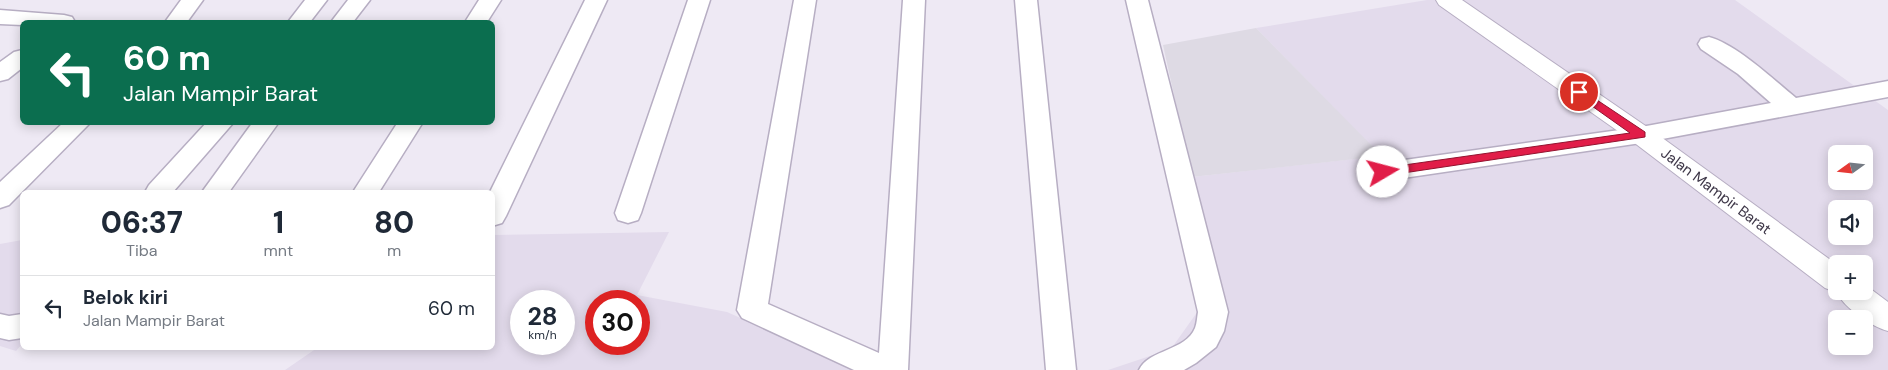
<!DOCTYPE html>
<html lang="id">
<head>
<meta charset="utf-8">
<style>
  body { margin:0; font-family:"DM Sans",sans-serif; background:#f6f6f7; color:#1f2937; height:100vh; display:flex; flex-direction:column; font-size:19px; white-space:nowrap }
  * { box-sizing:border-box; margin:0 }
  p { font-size:16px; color:#747a83 }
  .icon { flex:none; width:28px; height:28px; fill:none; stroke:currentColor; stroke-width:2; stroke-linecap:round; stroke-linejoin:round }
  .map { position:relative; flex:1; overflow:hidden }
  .details { position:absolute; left:20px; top:190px; width:475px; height:160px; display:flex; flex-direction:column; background:#fff; border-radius:8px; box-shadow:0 2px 12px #0003 }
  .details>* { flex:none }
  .top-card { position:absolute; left:20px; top:20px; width:475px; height:105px; border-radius:8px; box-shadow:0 2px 12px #0003; background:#0b6e4f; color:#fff; overflow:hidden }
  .needle { width:32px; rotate:255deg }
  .tools { position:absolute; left:1828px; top:145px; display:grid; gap:10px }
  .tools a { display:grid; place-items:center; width:45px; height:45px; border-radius:8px; background:#fff; box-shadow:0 2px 12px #0003; font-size:25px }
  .speed { position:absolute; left:510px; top:290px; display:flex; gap:10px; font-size:25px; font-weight:700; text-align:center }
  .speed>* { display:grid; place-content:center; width:65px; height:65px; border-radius:50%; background:#fff; box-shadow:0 2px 12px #0003; line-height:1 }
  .speed small { font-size:12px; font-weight:400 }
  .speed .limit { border:8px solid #d22; background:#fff; color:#111 }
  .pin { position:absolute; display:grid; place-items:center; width:42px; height:42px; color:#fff; margin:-21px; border:2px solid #fff; border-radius:50%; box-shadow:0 1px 5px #0007 }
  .me { position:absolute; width:55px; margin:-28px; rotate:82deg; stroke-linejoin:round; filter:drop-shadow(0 0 4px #0008) }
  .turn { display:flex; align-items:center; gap:18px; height:105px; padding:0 20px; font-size:22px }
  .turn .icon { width:65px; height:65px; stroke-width:2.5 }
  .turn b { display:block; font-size:35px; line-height:42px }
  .eta { display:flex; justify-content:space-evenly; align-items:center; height:85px; text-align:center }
  .eta b { font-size:30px; font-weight:800; line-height:35px }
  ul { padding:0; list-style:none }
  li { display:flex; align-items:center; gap:15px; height:65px; padding:0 20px; border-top:1px solid #e0e1e3 }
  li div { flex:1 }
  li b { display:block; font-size:19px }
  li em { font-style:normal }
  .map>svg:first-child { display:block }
  .residential { fill:#e3dbec; fill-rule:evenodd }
  .industrial { fill:#dedae4 }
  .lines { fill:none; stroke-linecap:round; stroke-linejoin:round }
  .minor-casing { stroke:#b7aec3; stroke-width:3 }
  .tertiary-casing { stroke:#b7aec3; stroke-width:2 }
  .minor { fill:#fff; fill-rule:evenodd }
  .tertiary { fill:#fff; fill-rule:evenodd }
  .route { fill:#e11d48; stroke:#92132f }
  .labels { text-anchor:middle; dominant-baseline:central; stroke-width:4; stroke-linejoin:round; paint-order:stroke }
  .street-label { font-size:15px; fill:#3e3748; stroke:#fff }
</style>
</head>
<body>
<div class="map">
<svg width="1888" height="370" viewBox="0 0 1888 370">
  <rect width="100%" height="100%" fill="#eee9f4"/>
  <path class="residential" d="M 1427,0 L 1735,0 L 1888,110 L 1888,370 L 1108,370 L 1171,349 L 1215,287 L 1192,177 L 1381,156 L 1256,28 ZM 1836,154 L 1864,154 L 1864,181 L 1836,181 ZM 1836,209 L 1864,209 L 1864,236 L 1836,236 ZM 1836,264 L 1864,264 L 1864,291 L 1836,291 ZM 1836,319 L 1864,319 L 1864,346 L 1836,346 Z
    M 669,232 L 637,295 L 727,312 L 858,370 L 285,370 L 317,348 L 492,348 L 493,235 ZM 521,301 L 564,301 L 564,344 L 521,344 ZM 596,301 L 639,301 L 639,344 L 596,344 Z
    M 22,240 L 22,344 L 16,351 L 0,346 L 0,244 Z"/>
  <path class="industrial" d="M 1256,28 L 1382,156 L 1192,177 L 1163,45 Z"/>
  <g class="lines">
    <g class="minor-casing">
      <path id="minor" d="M 181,0 L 203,0 L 187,22 L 165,22 Z
        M 305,0 L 327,0 L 310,22 L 288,22 Z
        M 348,0 L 370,0 L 353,22 L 331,22 Z
        M 479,0 L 501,0 L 487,22 L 465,22 Z
        M 585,0 L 607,0 L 506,216 L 502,223 L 492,226 L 492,192 L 490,192 Z
        M 688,0 L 710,0 L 641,213 L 638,220 L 628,223 L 618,220 L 615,213 Z
        M 794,0 L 816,0 L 768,304 L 879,353 L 903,0 L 925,0 L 908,370 L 854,370 L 742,318 L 737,310 Z
        M 1015,0 L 1037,0 L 1076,370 L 1046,370 Z
        M 1126,0 L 1148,0 L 1228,312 L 1224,331 L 1216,347 L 1196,363 L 1184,370 L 1139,370 C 1149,349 1186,351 1195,328 C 1197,323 1197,317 1198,312 Z
        M 0,10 L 64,15 L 72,17 L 75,22 L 22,22 L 22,25 L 0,24 Z
        M 1709,37 C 1736,44 1774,80 1796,98 L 1888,81 L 1888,97 L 1641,143 L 1383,181 L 1374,178 L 1370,172 L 1374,166 L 1383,163 L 1641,127 L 1771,103 L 1738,74 L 1701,49 L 1698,44 L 1701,39 Z
        M 22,50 L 22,68 L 8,79 L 0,81 L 0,62 L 14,52 Z
        M 64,122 L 91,122 L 9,205 L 0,208 L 0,182 Z
        M 207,122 L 234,122 L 173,192 L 145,192 L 149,185 Z
        M 253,122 L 279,122 L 229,192 L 202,192 Z
        M 398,122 L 423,122 L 379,192 L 353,192 Z
        M 0,314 L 9,316 L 22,314 L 22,338 L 9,340 L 0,338 Z"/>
    </g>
    <g class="tertiary-casing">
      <path id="tertiary" d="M 1436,0 L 1462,0 L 1650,129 L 1836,264 L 1836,291 L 1864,291 L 1864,284 L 1888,302 L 1888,331 C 1870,326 1845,308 1836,292 L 1825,288 L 1632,141 L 1439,5 Z"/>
    </g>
    <use href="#minor" class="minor"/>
    <use href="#tertiary" class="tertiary"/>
  </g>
  <path class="route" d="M 1579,88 L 1645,132 L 1645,137 L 1383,176 L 1378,172 L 1383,168 L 1630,133 L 1575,94 L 1574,92 Z"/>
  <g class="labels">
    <g class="street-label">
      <text transform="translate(1716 191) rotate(37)">Jalan Mampir Barat</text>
    </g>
  </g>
</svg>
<div class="tools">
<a><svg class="needle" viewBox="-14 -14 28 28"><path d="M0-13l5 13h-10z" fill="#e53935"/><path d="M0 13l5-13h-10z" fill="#747a83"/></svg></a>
<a><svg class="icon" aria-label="sound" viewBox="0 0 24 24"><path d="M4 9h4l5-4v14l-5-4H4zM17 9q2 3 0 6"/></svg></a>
<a>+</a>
<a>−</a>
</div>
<div class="speed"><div>28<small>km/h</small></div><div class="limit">30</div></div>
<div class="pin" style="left:1579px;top:92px;background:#d93025"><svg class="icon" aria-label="arrive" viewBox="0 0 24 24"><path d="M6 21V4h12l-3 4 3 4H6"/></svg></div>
<svg class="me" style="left:1383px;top:172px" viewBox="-20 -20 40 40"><circle r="19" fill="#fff"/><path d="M0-13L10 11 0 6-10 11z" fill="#e11d48"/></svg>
<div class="top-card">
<div class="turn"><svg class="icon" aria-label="left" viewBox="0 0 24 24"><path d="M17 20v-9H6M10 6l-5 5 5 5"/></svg><div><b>60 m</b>Jalan Mampir Barat</div></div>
</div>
<section class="details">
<div class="eta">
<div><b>06:37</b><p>Tiba</p></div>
<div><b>1</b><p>mnt</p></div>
<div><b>80</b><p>m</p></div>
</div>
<ul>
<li><svg class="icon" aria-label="left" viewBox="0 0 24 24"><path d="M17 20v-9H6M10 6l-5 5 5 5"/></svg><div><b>Belok kiri</b><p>Jalan Mampir Barat</p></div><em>60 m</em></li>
</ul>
</section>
</div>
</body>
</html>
